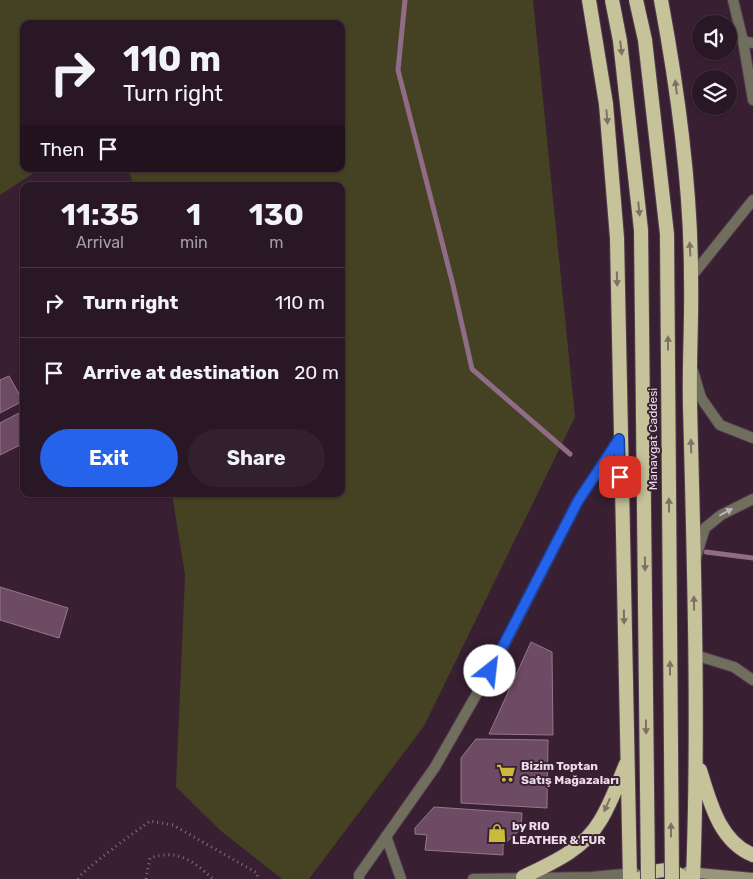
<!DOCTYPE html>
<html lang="en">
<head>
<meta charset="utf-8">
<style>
  body { margin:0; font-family:Rubik,sans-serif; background:#32202e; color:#f1f3f6; height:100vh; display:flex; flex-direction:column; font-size:19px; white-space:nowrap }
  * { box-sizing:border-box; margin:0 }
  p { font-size:16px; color:#a59fa7 }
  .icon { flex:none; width:28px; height:28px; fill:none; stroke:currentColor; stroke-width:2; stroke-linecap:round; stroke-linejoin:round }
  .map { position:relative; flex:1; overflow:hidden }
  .panel { position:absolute; left:20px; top:182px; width:325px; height:315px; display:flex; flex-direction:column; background:#2a1726; border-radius:10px; box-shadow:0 1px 4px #0004,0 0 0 1px #463643 }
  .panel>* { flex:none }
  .top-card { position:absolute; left:20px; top:20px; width:325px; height:152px; border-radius:10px; box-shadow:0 1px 4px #0004,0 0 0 1px #463643; background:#2a1726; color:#f1f3f6; overflow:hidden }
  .buttons { position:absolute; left:692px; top:15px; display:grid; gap:10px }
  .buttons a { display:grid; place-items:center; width:45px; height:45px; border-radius:50%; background:#2a1726; box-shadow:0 1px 4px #0004,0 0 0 1px #463643; font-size:25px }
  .pin { position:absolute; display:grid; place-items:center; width:42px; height:42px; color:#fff; margin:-21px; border-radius:10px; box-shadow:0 2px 8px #0006 }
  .me { position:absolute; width:55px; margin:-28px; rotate:29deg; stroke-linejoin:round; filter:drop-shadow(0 0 4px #0008) }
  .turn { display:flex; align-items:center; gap:18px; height:105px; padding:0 20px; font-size:22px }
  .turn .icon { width:65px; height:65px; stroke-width:2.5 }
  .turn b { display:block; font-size:35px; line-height:42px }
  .then { display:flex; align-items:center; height:48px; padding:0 20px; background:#0003; gap:10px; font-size:19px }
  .eta { display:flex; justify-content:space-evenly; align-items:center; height:85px; text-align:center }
  .eta b { font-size:30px; font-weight:700; line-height:35px }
  .cta { display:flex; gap:10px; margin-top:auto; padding:10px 20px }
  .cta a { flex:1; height:58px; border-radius:30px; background:#2563eb; color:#fff; font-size:20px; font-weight:700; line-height:58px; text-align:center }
  .cta a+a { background:#32202e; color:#f1f3f6 }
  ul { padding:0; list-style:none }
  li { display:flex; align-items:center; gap:15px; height:70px; padding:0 20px; border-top:1px solid #463643 }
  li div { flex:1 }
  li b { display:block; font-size:19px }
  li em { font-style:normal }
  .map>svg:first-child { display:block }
  .green { fill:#454123 }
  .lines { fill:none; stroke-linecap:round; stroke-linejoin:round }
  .stream { stroke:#906c86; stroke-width:5 }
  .building { fill:#6d4b64; stroke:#96778d }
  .service-casing { stroke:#553d4f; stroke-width:12 }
  .minor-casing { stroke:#553d4f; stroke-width:12 }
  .tertiary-casing { stroke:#553d4f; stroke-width:12 }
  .secondary-casing { stroke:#553d4f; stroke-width:12 }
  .trunk-casing { stroke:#553d4f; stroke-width:16 }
  .path { stroke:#867080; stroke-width:3; stroke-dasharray:1 4; stroke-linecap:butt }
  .service { stroke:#706e5d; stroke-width:10 }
  .minor { stroke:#706e5d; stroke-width:10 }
  .tertiary { stroke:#706e5d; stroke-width:10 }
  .secondary { stroke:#98957a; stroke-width:10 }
  .trunk { stroke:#c6c29a; stroke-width:14 }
  .trunk-bridge-casing { stroke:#553d4f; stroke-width:16; stroke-linecap:butt }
  .trunk-bridge { stroke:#c6c29a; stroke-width:14 }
  .oneway { fill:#7f7066 }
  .oneway2 { fill:#c1b6b7 }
  .route-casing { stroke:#184099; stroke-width:12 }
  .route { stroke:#2563eb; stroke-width:9 }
  .labels { text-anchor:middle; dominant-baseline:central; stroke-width:4; stroke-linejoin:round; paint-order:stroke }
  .street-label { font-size:12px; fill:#eddce8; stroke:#381f32 }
  .poi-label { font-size:12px; font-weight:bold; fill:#eddce8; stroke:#381f32; text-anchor:start }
</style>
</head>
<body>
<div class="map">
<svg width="753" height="879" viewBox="0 0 753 879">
  <rect width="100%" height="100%" fill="#381f32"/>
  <path class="green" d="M 0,0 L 533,0 L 575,417 L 424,726 L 309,879 L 282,879 L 221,831 L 176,787 L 185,575 L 172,494 L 341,494 L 341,186 L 134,186 L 128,169 L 341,169 L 341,24 L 24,24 L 24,169 L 40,169 L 0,195 Z"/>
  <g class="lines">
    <path class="stream" d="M 405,0 L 398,70 L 453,285 L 472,369 L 570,454
      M 706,552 L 753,558"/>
  </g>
  <path class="building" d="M 9,376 L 23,401 L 0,413 L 0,380 Z
    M 19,413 L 24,422 L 24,443 L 0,455 L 0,423 Z
    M 0,587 L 68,608 L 59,638 L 0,620 Z
    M 531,642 L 552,652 L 553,735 L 489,734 Z
    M 476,739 L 548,740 L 547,808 L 461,803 L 461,758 Z
    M 434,807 L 522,813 L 521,829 L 503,845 L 503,855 L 425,850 L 427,835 L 415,834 L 415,828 Z"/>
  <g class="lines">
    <g class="service-casing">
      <path id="service" d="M 733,0 L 743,41 L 753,43
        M 743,41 L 753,100
        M 691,277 L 753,200
        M 695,655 L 734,667 L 753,680"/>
    </g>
    <g class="minor-casing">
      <path id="minor" d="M 386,836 L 401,879
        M 359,879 L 359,875 L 435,767 L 499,655 L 578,501 L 619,439"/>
    </g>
    <g class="tertiary-casing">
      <path id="tertiary" d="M 693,371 L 701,398 L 720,425 L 753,438
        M 696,557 L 705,528 L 721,515 L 753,499
        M 473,879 L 592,877 L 635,873"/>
    </g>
    <g class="secondary-casing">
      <path id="secondary" d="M 687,872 L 753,878"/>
    </g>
    <g class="trunk-casing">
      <path id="trunk" d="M 589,0 L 606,104 L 617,238 L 630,879
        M 661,0 C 678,91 691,184 691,277 C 692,320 689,362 690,405 C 694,563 699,721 693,879
        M 700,770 C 710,802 719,841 753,855
        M 523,877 C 552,863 583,850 600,821 C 611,803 618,783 626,764
        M 640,879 C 653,869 671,866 684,879"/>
    </g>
    <path class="path" d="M 78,879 C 80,872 139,829 150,821 L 173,825 L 257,873 L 258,879
      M 146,879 L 150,858 C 178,849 192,860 213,879"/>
    <use href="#service" class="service"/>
    <use href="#minor" class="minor"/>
    <use href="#tertiary" class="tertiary"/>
    <use href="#secondary" class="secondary"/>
    <use href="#trunk" class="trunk"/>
    <g class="trunk-bridge-casing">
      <path id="trunk-bridge" d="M 612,0 L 620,41 L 641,230 L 648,879
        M 636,0 L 645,40 L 667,234 L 672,879"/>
    </g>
    <use href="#trunk-bridge" class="trunk-bridge"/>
  </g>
  <defs><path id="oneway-solid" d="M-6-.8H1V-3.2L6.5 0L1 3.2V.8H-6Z" transform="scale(1.25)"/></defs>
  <g class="oneway">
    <use href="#oneway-solid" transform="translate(621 48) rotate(83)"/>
    <use href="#oneway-solid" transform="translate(676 87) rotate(-97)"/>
    <use href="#oneway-solid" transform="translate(607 117) rotate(85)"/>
    <use href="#oneway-solid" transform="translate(639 209) rotate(84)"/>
    <use href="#oneway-solid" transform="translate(690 249) rotate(-93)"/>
    <use href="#oneway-solid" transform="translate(617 279) rotate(89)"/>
    <use href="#oneway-solid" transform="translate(668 343) rotate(-90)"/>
    <use href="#oneway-solid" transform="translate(691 446) rotate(-92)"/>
    <use href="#oneway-solid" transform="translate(669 505) rotate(-90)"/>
    <use href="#oneway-solid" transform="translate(645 564) rotate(89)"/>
    <use href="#oneway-solid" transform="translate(694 603) rotate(-91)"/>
    <use href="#oneway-solid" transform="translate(624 617) rotate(89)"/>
    <use href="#oneway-solid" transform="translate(670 668) rotate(-90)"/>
    <use href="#oneway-solid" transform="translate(646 727) rotate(89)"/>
    <use href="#oneway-solid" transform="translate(607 805) rotate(114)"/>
    <use href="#oneway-solid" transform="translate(671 830) rotate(-90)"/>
  </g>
  <use class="oneway2" href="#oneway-solid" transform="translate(726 512) rotate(-28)"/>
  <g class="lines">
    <g class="route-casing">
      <path id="route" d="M 490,671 L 578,501 L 619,439 L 620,477"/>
    </g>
    <use href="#route" class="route"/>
  </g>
  <defs>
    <g id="supermarket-bare" transform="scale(1.5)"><path d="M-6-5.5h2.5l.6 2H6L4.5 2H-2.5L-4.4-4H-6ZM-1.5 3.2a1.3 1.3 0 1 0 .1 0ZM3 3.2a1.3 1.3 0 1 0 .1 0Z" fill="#caba3a" stroke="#381f32" stroke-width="2.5" paint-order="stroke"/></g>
    <g id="shop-bare" transform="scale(1.5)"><path d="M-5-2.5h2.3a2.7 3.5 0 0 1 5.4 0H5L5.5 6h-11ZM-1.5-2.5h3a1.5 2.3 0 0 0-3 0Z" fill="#caba3a" stroke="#381f32" stroke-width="2.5" paint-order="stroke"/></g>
  </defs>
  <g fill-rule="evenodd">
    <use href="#supermarket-bare" x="506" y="773"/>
    <use href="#shop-bare" x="497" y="833"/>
  </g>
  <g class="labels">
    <g class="street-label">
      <text transform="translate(653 439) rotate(-90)">Manavgat Caddesi</text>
    </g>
    <g class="poi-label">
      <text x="521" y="766">Bizim Toptan<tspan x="521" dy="14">Satış Mağazaları</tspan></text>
      <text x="512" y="826">by RIO<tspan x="512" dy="14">LEATHER &amp; FUR</tspan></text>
    </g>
  </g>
</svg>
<div class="buttons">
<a><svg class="icon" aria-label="sound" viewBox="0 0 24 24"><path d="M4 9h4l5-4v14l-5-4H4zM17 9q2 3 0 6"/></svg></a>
<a><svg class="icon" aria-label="layers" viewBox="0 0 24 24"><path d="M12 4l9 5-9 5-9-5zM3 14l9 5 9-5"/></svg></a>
</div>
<div class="pin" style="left:620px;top:477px;background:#d93025"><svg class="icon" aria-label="arrive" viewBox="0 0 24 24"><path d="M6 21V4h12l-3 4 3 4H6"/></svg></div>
<svg class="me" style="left:490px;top:671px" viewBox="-20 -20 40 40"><circle r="19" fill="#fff"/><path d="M0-13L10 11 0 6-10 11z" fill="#2563eb"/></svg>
<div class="top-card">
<div class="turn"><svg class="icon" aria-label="right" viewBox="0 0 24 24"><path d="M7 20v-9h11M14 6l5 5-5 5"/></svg><div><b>110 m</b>Turn right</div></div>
<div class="then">Then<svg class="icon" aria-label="arrive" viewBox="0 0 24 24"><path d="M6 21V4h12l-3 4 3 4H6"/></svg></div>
</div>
<section class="panel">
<div class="eta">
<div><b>11:35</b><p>Arrival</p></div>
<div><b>1</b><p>min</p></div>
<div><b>130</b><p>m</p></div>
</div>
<ul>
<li><svg class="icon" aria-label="right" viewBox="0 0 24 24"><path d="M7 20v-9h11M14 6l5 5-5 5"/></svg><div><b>Turn right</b></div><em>110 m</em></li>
<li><svg class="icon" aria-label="arrive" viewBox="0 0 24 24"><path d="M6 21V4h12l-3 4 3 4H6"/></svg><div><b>Arrive at destination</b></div><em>20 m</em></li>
</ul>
<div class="cta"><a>Exit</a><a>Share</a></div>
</section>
</div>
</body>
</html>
